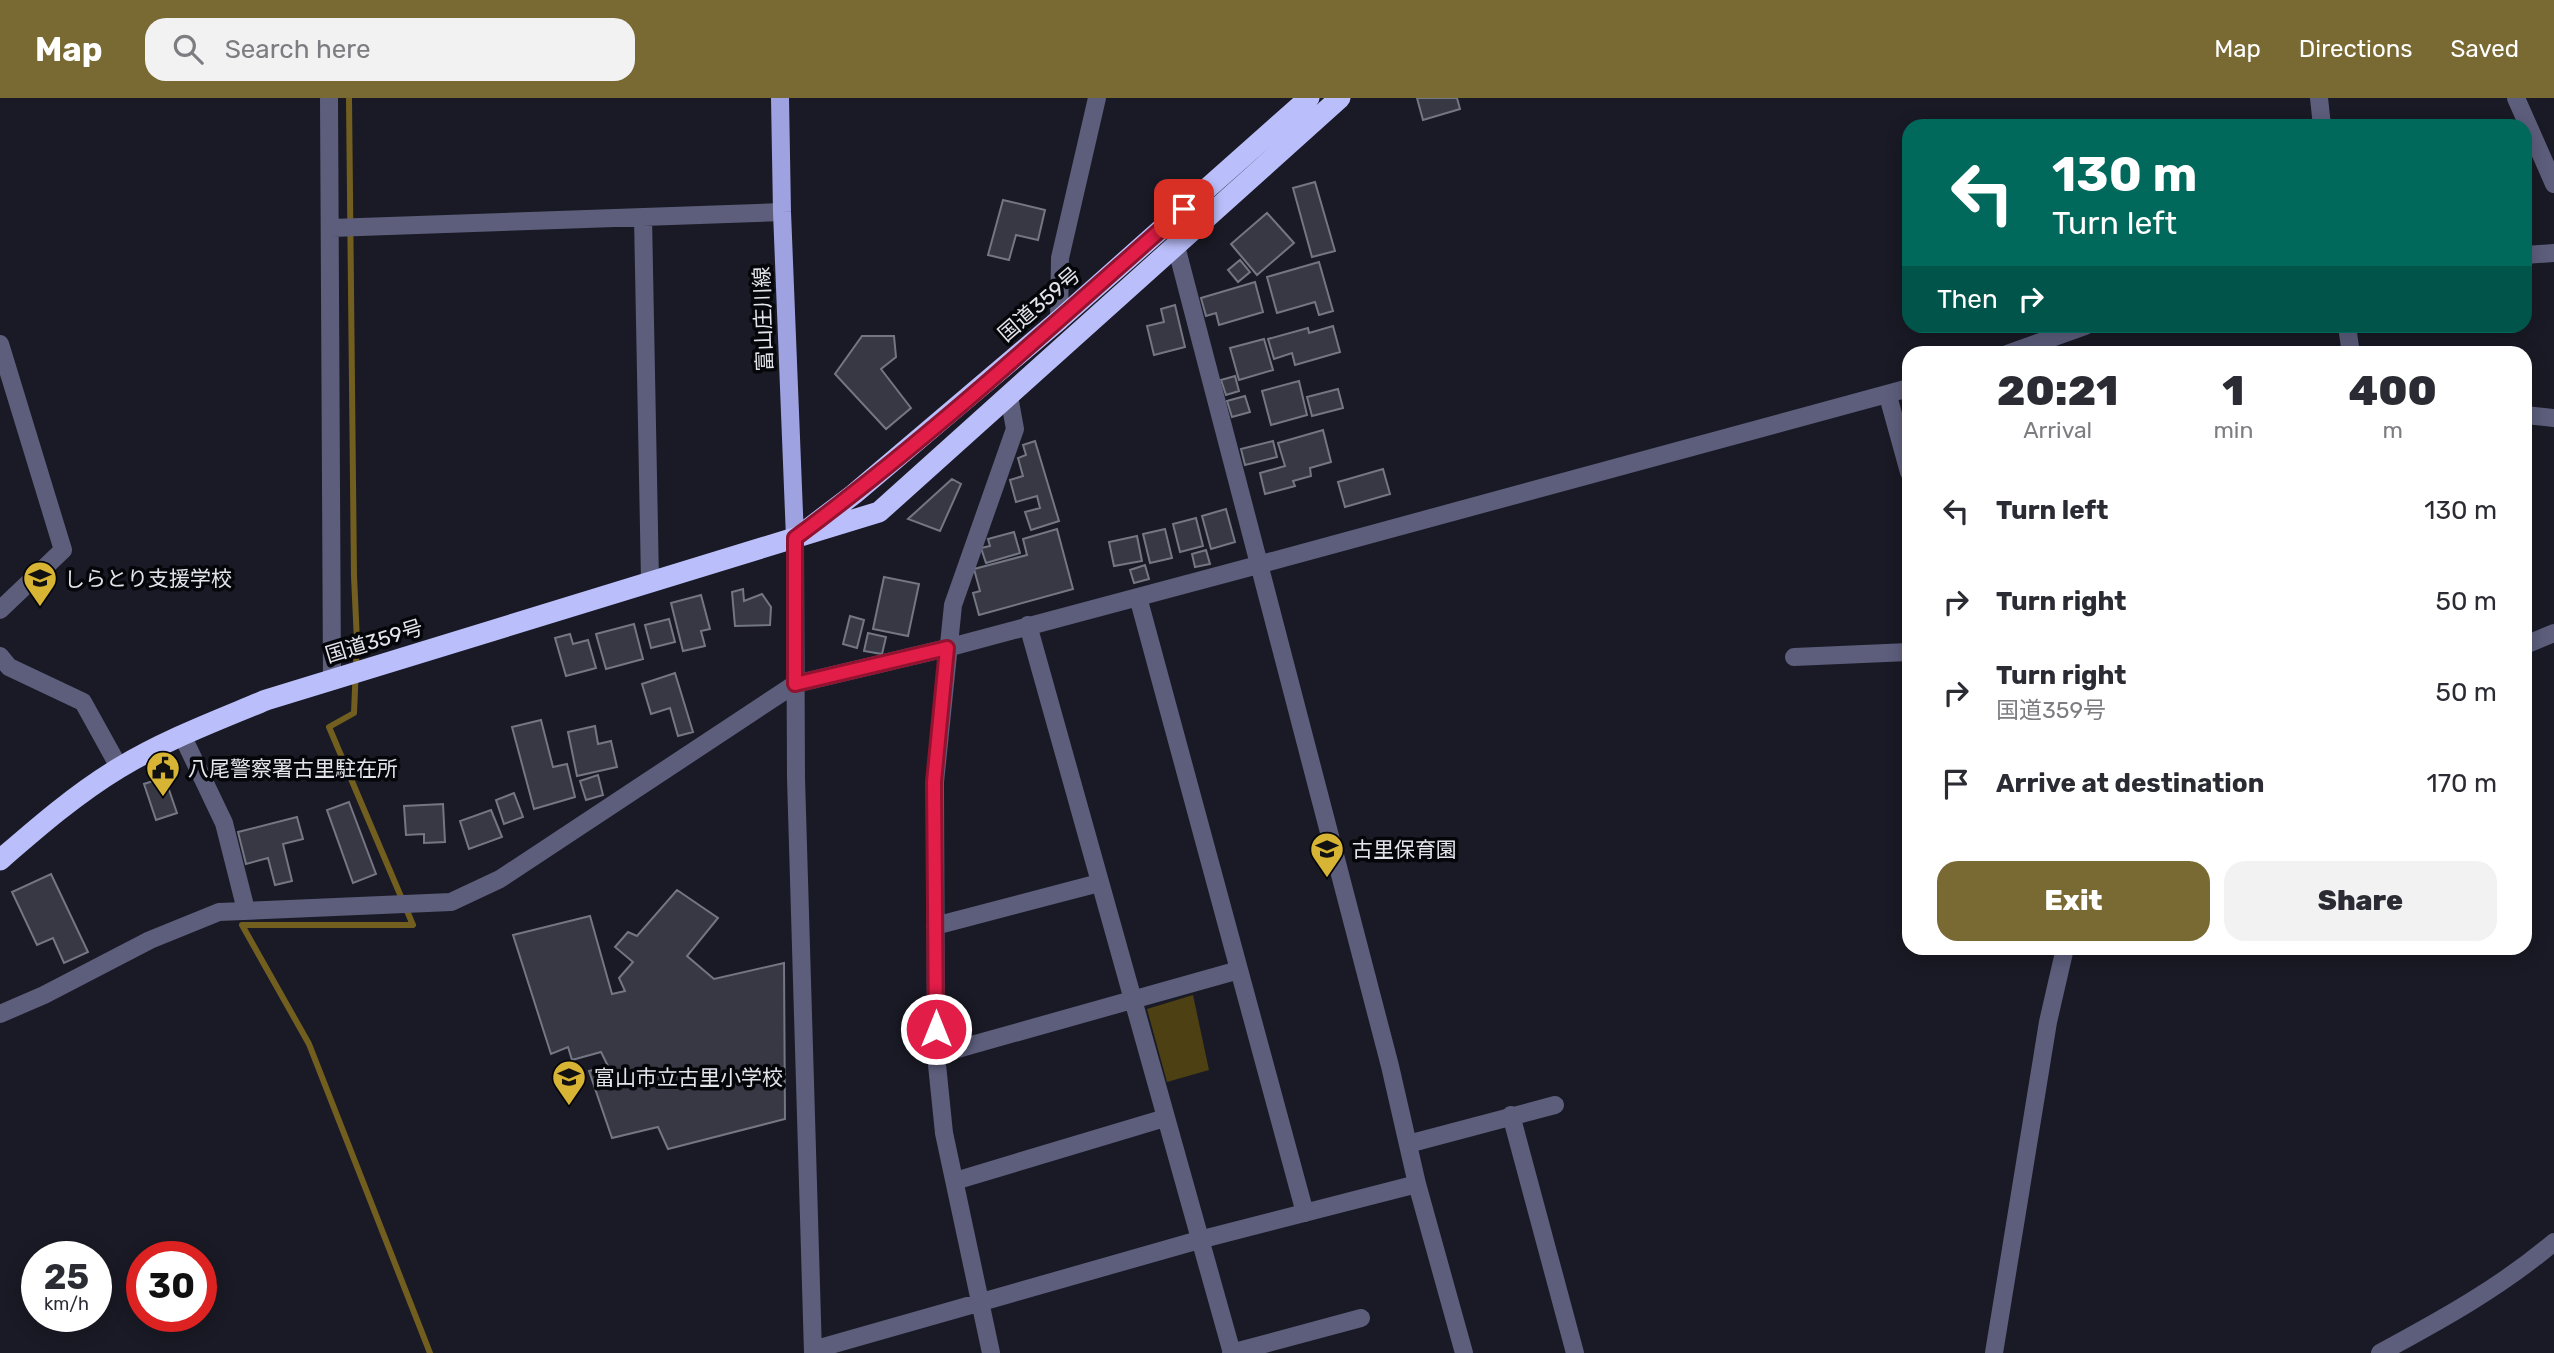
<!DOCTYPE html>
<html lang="en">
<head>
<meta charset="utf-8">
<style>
  body { margin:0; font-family:Rubik,"Noto Sans JP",sans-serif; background:#f2f2f3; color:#2b2b33; height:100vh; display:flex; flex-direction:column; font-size:26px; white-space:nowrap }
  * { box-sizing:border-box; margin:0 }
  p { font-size:23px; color:#7c7c81 }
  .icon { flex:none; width:38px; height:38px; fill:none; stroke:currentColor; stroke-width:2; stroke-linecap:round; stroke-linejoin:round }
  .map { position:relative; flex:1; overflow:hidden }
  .side { position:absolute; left:1902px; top:248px; width:630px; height:609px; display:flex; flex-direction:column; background:#fff; border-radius:21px; box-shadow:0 4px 18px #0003 }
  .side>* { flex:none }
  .top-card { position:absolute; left:1902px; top:21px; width:630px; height:214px; border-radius:21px; box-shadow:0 4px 18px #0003; background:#00695c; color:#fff; overflow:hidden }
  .speed { position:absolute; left:21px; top:1143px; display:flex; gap:14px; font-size:35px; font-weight:700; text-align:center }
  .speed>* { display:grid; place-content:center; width:91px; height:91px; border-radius:50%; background:#fff; box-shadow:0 4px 18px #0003; line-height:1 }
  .speed small { font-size:18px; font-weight:400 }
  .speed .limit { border:10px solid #d22; background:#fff; color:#111 }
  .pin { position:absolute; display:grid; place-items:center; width:60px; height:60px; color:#fff; margin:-30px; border-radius:14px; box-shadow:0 4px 10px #0006 }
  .me { position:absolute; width:77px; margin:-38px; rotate:0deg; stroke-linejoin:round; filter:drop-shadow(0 0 5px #0008) }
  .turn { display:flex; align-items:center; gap:24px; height:147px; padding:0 35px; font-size:32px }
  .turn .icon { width:91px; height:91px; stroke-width:2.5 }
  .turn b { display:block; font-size:49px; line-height:60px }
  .then { display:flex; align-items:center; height:66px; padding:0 35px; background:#0003; gap:14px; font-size:26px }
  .eta { display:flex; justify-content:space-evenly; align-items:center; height:119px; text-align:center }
  .eta b { font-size:42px; font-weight:800; line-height:49px }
  .action { display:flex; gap:14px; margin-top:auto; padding:14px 35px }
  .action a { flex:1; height:80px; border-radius:21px; background:#796933; color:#fff; font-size:28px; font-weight:800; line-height:80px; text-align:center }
  .action a+a { background:#f2f2f3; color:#2b2b33 }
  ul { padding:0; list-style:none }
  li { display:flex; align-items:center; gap:21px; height:91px; padding:0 35px }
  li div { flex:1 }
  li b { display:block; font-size:26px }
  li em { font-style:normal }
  header { display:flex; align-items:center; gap:42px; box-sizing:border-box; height:98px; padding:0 35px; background:#796933; color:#fff }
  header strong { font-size:33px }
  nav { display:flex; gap:38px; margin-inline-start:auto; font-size:24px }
  .search { width:490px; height:63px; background:#f2f2f3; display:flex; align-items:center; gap:18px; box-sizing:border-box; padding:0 24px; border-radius:21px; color:#7c7c81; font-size:26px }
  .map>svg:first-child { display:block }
  .green { fill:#4d4012 }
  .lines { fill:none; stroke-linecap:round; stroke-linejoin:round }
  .stream { stroke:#725f1f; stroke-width:6 }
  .building { fill:#373844; stroke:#747683; stroke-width:2 }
  .minor { stroke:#5c5e7c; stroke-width:18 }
  .major { stroke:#9ea2e0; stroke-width:18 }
  .highway { stroke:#babffb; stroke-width:21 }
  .route-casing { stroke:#92132f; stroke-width:18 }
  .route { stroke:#e11d48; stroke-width:12 }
  .labels { text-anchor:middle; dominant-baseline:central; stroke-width:7; stroke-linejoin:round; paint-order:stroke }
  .street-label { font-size:21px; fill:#e3e4ec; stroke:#05060a }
  .poi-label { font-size:21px; fill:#e3e4ec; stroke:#05060a; text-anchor:start }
</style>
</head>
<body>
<header>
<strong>Map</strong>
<div class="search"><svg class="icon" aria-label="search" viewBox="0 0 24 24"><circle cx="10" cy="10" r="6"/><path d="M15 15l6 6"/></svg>Search here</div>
<nav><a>Map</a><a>Directions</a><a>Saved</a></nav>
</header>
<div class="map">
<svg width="2554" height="1255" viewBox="0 0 2554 1255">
  <rect width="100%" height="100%" fill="#191a25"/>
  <path class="green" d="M 1193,897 L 1209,972 L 1167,984 L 1147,911 Z"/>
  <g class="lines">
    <path class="stream" d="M 349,0 L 354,478 L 357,544 L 354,615 L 329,629 L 413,827 L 242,827 L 309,946 L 430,1255"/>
  </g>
  <path class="building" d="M 1417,0 L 1457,0 L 1460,11 L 1423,22 Z
    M 1315,84 L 1335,153 L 1312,159 L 1293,90 Z
    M 1003,102 L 1045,112 L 1038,142 L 1016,137 L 1009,162 L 988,157 Z
    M 1267,115 L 1294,145 L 1257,177 L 1231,146 Z
    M 1240,162 L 1250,174 L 1238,184 L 1228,172 Z
    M 1319,164 L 1333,213 L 1319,217 L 1315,204 L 1277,215 L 1267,179 Z
    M 1255,184 L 1263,214 L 1219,227 L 1216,215 L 1206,218 L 1201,200 Z
    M 1175,207 L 1185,249 L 1154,257 L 1147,228 L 1164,224 L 1161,211 Z
    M 1333,228 L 1340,254 L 1295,267 L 1292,255 L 1274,261 L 1268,241 L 1308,230 L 1309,235 Z
    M 862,238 L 894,238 L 896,259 L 881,271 L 911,310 L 886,331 L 835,276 Z
    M 1264,241 L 1273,272 L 1239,282 L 1230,250 Z
    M 1235,278 L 1239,293 L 1226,297 L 1221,282 Z
    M 1299,283 L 1307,317 L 1271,327 L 1262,293 Z
    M 1338,291 L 1343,310 L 1312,318 L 1307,299 Z
    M 1245,298 L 1250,314 L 1232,319 L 1227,303 Z
    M 1323,332 L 1331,364 L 1310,370 L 1311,378 L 1293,383 L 1295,388 L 1265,396 L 1260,375 L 1285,368 L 1278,345 Z
    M 1035,343 L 1059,423 L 1031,432 L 1025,414 L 1040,410 L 1037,398 L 1016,404 L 1010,382 L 1023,378 L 1018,360 L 1026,357 L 1023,347 Z
    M 1273,343 L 1277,359 L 1245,367 L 1241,351 Z
    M 1383,371 L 1390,396 L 1345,409 L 1338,384 Z
    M 952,381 L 961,386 L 940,433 L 908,421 Z
    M 1226,411 L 1235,444 L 1211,451 L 1202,418 Z
    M 1196,420 L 1203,448 L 1180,454 L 1173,426 Z
    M 1057,431 L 1073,491 L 979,517 L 973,495 L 980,493 L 974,471 L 1027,457 L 1023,441 Z
    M 1165,431 L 1172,460 L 1150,465 L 1143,436 Z
    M 1014,434 L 1020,455 L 986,465 L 981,450 L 990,448 L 988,441 Z
    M 1137,438 L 1142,463 L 1114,468 L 1109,444 Z
    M 1206,452 L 1210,466 L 1195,469 L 1192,456 Z
    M 1145,467 L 1149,481 L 1134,485 L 1130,472 Z
    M 884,479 L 919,486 L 908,538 L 873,531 Z
    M 743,491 L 744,503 L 762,496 L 771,509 L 770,527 L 735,528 L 732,494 Z
    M 701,497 L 710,531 L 701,533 L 705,548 L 683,553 L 671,505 Z
    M 850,518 L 864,522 L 857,550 L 843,546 Z
    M 669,521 L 675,544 L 651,550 L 645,527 Z
    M 634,526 L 643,561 L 606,571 L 596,536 Z
    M 868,535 L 886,539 L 882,556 L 864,553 Z
    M 570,536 L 573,546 L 588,542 L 596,570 L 566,578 L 555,540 Z
    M 675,575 L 693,634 L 678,638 L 670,610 L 651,616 L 642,586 Z
    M 541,622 L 553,669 L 567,666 L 575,699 L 534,711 L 512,629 Z
    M 595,628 L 598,646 L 611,643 L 617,669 L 577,678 L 568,634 Z
    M 598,677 L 603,697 L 586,702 L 580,683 Z
    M 156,682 L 159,689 L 167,686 L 177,715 L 156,722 L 144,686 Z
    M 514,695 L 523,719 L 504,726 L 496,702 Z
    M 349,704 L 376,776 L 353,785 L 327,712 Z
    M 443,706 L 445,744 L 424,745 L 424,736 L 406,737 L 404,708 Z
    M 491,712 L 502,739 L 469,751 L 460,723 Z
    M 297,719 L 303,741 L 283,746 L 292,783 L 275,787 L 268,760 L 246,766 L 238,734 Z
    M 51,776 L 88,854 L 64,865 L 53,840 L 37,847 L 12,794 Z
    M 677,792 L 718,820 L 687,858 L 714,881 L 784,865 L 785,1021 L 668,1051 L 658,1029 L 612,1040 L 589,973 L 608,968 L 601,954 L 572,962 L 568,949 L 551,956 L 513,837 L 590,818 L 612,896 L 625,893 L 619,880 L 633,864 L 615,849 L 628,834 L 637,838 Z"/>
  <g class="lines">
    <path class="minor" d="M 329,0 L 332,582
      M 2319,0 L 2322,28
      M 2516,0 L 2554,86
      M 643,119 L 650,483
      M 332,130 L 782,114
      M 1176,148 L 1390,968 L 1417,1086 L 1464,1255
      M 2525,157 L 2554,155
      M 1059,222 L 1060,160 L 1097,0
      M 2347,228 L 2351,256
      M 0,246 L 63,452 L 0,512
      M 2007,256 L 2085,228
      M 1888,298 L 1909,374
      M 2525,317 L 2554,320
      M 795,440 L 796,680 L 813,1255
      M 1138,499 L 1305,1115
      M 1028,527 L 1232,1255
      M 2525,547 L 2554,535
      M 0,558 L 9,569 L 83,604 L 119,669
      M 1794,559 L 1909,554
      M 182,637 L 224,725 L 246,812
      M 935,828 L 1099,785
      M 0,916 L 44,897 L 150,842 L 219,814 L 451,804 L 500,781 L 795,586 L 947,550 L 1258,467 L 1909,290
      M 936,957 L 1239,872
      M 1511,1017 L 1575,1255
      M 1408,1046 L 1555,1007
      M 955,1083 L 1165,1020
      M 813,1252 L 1199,1142 L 1417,1086
      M 991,1255 L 944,1035 L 936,957 L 935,684 L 953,507 L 1015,331 L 1009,298
      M 1231,1255 L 1361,1220
      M 1994,1255 L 2048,924 L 2065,850
      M 2380,1255 C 2441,1222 2501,1189 2554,1144"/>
    <path class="major" d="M 780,0 L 782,114 L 795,440"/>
    <path class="highway" d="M 808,431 L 854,396 L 1059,222 L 1309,0
      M 0,762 C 38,729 76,696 119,670 C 165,642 216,623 266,602 L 879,414 L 1340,0"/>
  </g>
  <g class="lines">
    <g class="route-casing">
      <path id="route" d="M 936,931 L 934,684 L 947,550 L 795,586 L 795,440 C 931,339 1057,223 1184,111"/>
    </g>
    <use href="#route" class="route"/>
  </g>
  <defs>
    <g id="school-pin" transform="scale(1.75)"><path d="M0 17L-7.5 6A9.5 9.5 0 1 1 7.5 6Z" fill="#d8b434" stroke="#05060a"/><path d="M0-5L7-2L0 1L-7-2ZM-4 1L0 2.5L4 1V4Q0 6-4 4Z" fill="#111"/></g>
    <g id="civic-pin" transform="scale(1.75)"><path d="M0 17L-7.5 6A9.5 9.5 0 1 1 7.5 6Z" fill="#d8b434" stroke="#05060a"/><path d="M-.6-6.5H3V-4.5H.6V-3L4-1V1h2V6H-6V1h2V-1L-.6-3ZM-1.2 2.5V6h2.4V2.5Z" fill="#111"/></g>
  </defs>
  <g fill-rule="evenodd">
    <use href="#school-pin" x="40" y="480"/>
    <use href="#civic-pin" x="163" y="670"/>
    <use href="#school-pin" x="1327" y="751"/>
    <use href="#school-pin" x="569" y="979"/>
  </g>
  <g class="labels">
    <g class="street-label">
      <text transform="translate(1039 206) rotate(-41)">国道359号</text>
      <text transform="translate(763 221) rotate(-92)">富山庄川線</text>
      <text transform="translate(374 543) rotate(-17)">国道359号</text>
    </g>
    <g class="poi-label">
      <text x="64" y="480">しらとり支援学校</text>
      <text x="188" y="670">八尾警察署古里駐在所</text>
      <text x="1352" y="751">古里保育園</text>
      <text x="594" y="979">富山市立古里小学校</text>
    </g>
  </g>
</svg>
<div class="speed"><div>25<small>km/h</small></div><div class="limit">30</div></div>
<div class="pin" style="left:1184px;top:111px;background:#d93025"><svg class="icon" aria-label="arrive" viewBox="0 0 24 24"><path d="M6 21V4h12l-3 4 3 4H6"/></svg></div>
<svg class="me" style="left:936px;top:931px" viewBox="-20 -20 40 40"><circle r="17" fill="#e11d48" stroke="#fff" stroke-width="3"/><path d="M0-11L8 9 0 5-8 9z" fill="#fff"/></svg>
<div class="top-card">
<div class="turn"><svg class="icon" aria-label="left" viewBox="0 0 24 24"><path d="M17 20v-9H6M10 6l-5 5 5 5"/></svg><div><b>130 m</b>Turn left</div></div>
<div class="then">Then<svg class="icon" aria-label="right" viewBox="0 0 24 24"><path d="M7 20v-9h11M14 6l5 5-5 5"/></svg></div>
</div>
<section class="side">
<div class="eta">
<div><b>20:21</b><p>Arrival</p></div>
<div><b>1</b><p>min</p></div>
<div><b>400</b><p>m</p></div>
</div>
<ul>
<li><svg class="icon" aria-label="left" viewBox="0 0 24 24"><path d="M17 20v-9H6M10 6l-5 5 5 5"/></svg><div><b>Turn left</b></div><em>130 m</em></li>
<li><svg class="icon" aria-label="right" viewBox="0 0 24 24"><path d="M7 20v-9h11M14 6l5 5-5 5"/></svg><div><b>Turn right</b></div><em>50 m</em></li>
<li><svg class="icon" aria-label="right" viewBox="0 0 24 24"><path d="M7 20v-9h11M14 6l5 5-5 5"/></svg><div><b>Turn right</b><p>国道359号</p></div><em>50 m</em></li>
<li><svg class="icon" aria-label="arrive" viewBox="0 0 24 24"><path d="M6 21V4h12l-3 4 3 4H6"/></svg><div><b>Arrive at destination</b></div><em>170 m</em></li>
</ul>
<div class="action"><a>Exit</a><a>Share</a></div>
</section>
</div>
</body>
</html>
